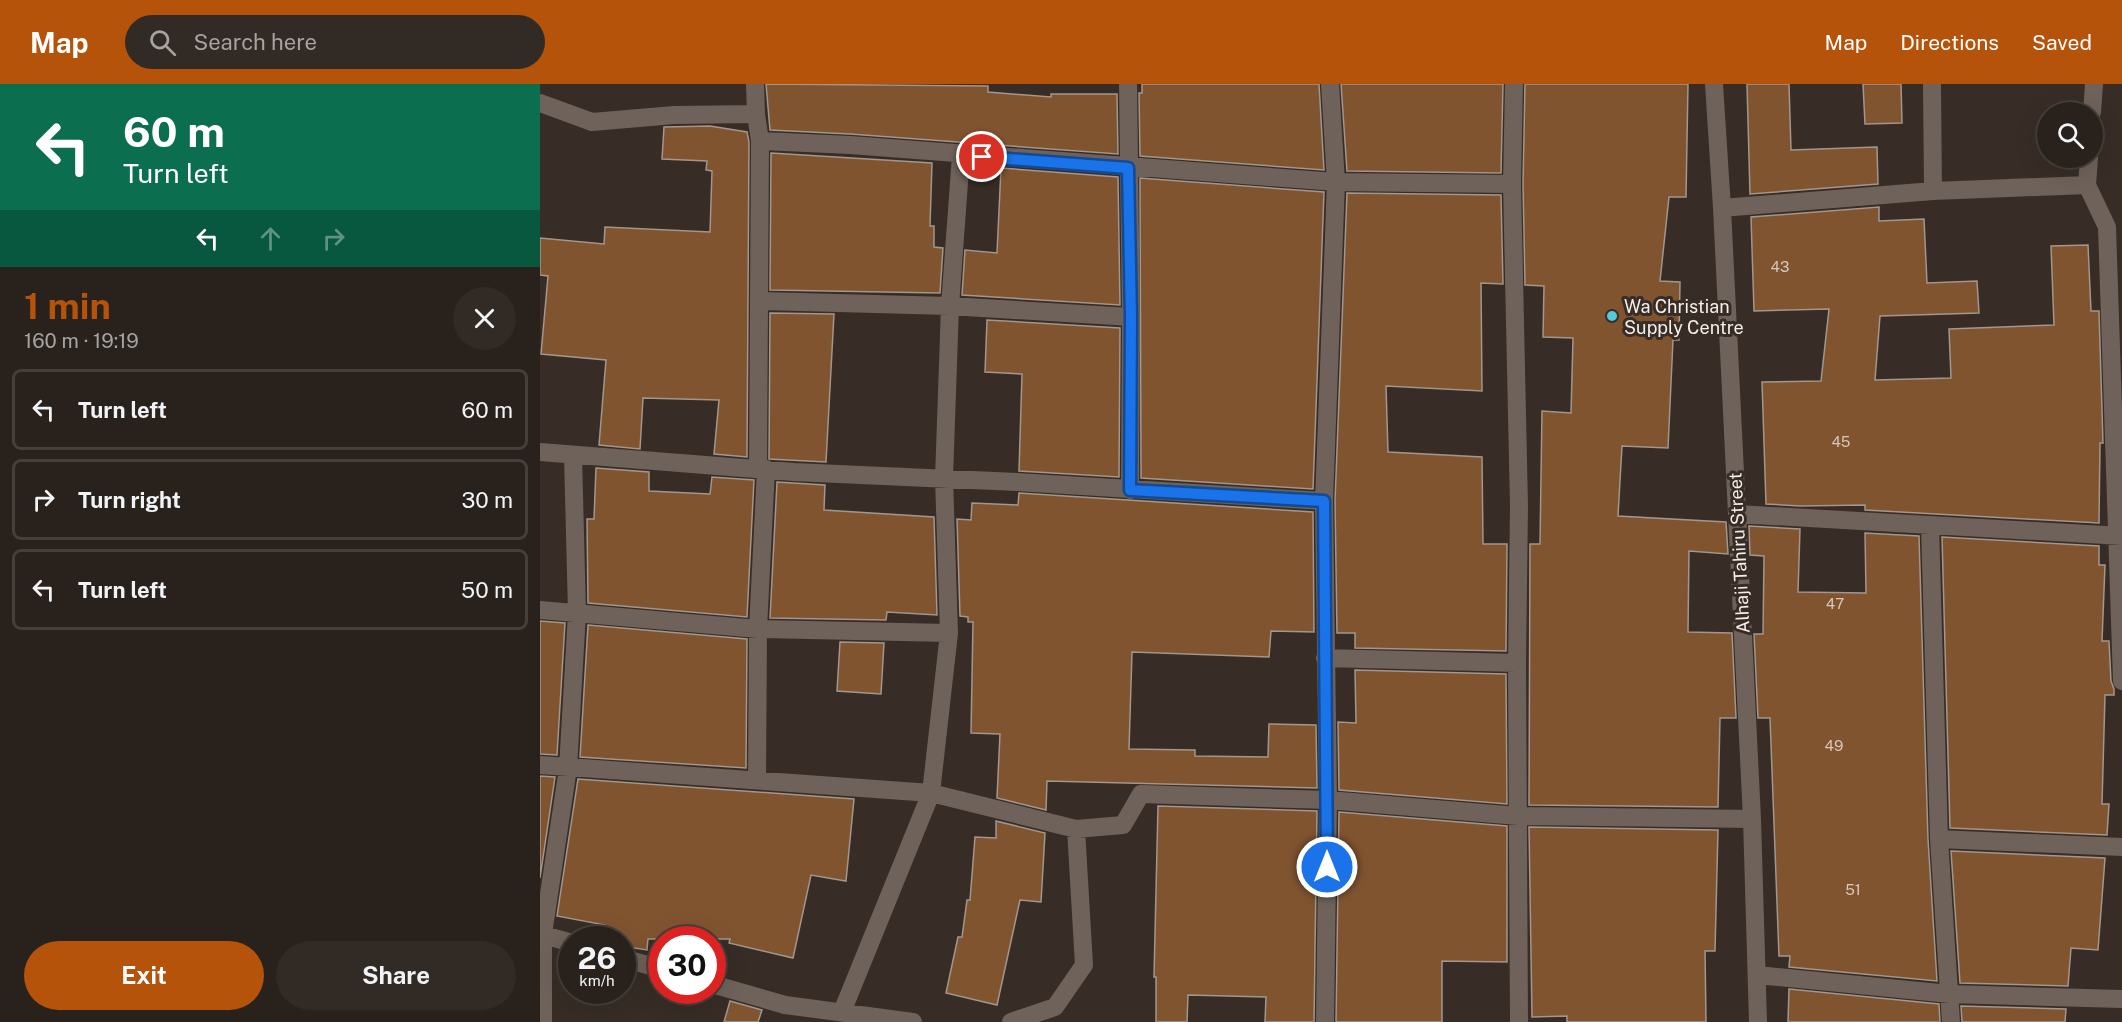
<!DOCTYPE html>
<html lang="en">
<head>
<meta charset="utf-8">
<style>
  body { margin:0; font-family:"Public Sans",sans-serif; background:#312a25; color:#f1f3f6; height:100vh; display:flex; flex-direction:column; font-size:22px; white-space:nowrap }
  * { box-sizing:border-box; margin:0 }
  p { font-size:20px; color:#a5a4a3 }
  .icon { flex:none; width:33px; height:33px; fill:none; stroke:currentColor; stroke-width:2; stroke-linecap:round; stroke-linejoin:round }
  .map { position:relative; flex:1; overflow:hidden }
  .details { display:flex; flex-direction:column; background:#29221c; width:540px }
  .details>* { flex:none }
  .top-card { background:#0b6e4f; color:#fff; overflow:hidden }
  .buttons { position:absolute; left:1497px; top:18px; display:grid; gap:12px }
  .buttons a { display:grid; place-items:center; width:66px; height:66px; border-radius:50%; background:#29221c; box-shadow:0 6px 24px #0002,0 0 0 2px #453f3b; font-size:30px }
  .speed { position:absolute; left:18px; top:842px; display:flex; gap:12px; font-size:30px; font-weight:700; text-align:center }
  .speed>* { display:grid; place-content:center; width:78px; height:78px; border-radius:50%; background:#29221c; box-shadow:0 6px 24px #0002,0 0 0 2px #453f3b; line-height:1 }
  .speed small { font-size:15px; font-weight:400 }
  .speed .limit { border:9px solid #d22; background:#fff; color:#111 }
  .pin { position:absolute; display:grid; place-items:center; width:51px; height:51px; color:#fff; margin:-26px; border:3px solid #fff; border-radius:50%; box-shadow:0 2px 6px #0007 }
  .me { position:absolute; width:66px; margin:-33px; rotate:0deg; stroke-linejoin:round; filter:drop-shadow(0 0 4px #0008) }
  .turn { display:flex; align-items:center; gap:21px; height:126px; padding:0 24px; font-size:27px }
  .turn .icon { width:78px; height:78px; stroke-width:2.5 }
  .turn b { display:block; font-size:42px; line-height:51px }
  .lanes { display:flex; align-items:center; height:57px; padding:0 24px; background:#0003; justify-content:center; gap:30px; direction:ltr }
  .lanes .off { opacity:.35 }
  .round { display:grid; place-items:center; flex:none; width:63px; height:63px; border-radius:32px; background:#312a25 }
  .summary { display:flex; align-items:center; justify-content:space-between; height:102px; padding:0 24px }
  h1 { font-size:36px; font-weight:700; line-height:45px; color:#b45309 }
  .cta { display:flex; gap:12px; margin-top:auto; padding:12px 24px }
  .cta a { flex:1; height:69px; border-radius:36px; background:#b45309; color:#fff; font-size:24px; font-weight:700; line-height:69px; text-align:center }
  .cta a+a { background:#312a25; color:#f1f3f6 }
  ul { padding:0; list-style:none }
  li { display:flex; align-items:center; gap:18px; height:81px; margin:0 12px 9px; padding:0 12px; border:3px solid #453f3b; border-radius:9px }
  li div { flex:1 }
  li b { display:block; font-size:22px }
  li em { font-style:normal }
  header { display:flex; align-items:center; gap:36px; box-sizing:border-box; height:84px; padding:0 30px; background:#b45309; color:#fff }
  header strong { font-size:28px }
  nav { display:flex; gap:33px; margin-inline-start:auto; font-size:21px }
  .search { width:420px; height:54px; background:#312a25; display:flex; align-items:center; gap:15px; box-sizing:border-box; padding:0 21px; border-radius:33px; color:#a5a4a3; font-size:22px }
  main { display:flex; flex:1; min-height:0 }
  .map>svg:first-child { display:block }
  .building { fill:#815430; stroke:#a2968d; stroke-width:1.5 }
  .lines { fill:none; stroke-linecap:round; stroke-linejoin:round }
  .street { stroke:#6e625a; stroke-width:18 }
  .route-casing { stroke:#114b97; stroke-width:15 }
  .route { stroke:#1a73e8; stroke-width:10 }
  .poi-dot { fill:#53cbdb; stroke:#372d26; stroke-width:2 }
  .labels { text-anchor:middle; dominant-baseline:central; stroke-width:6; stroke-linejoin:round; paint-order:stroke }
  .number-label { font-size:15px; fill:#d8c8bb }
  .poi-label { font-size:18px; fill:#f5eee9; stroke:#372d26; text-anchor:start }
  .street-label { font-size:18px; fill:#f5eee9; stroke:#372d26 }
</style>
</head>
<body>
<header>
<strong>Map</strong>
<div class="search"><svg class="icon" aria-label="search" viewBox="0 0 24 24"><circle cx="10" cy="10" r="6"/><path d="M15 15l6 6"/></svg>Search here</div>
<nav><a>Map</a><a>Directions</a><a>Saved</a></nav>
</header>
<main>
<section class="details">
<div class="top-card">
<div class="turn"><svg class="icon" aria-label="left" viewBox="0 0 24 24"><path d="M17 20v-9H6M10 6l-5 5 5 5"/></svg><div><b>60 m</b>Turn left</div></div>
<div class="lanes"><svg class="icon" aria-label="left" viewBox="0 0 24 24"><path d="M17 20v-9H6M10 6l-5 5 5 5"/></svg><svg class="icon off" aria-label="ahead" viewBox="0 0 24 24"><path d="M12 20V5M6 11l6-6 6 6"/></svg><svg class="icon off" aria-label="right" viewBox="0 0 24 24"><path d="M7 20v-9h11M14 6l5 5-5 5"/></svg></div>
</div>
<div class="summary"><div><h1>1 min</h1><p>160 m · 19:19</p></div><a class="round"><svg class="icon" aria-label="close" viewBox="0 0 24 24"><path d="M6 6l12 12M18 6L6 18"/></svg></a></div>
<ul>
<li><svg class="icon" aria-label="left" viewBox="0 0 24 24"><path d="M17 20v-9H6M10 6l-5 5 5 5"/></svg><div><b>Turn left</b></div><em>60 m</em></li>
<li><svg class="icon" aria-label="right" viewBox="0 0 24 24"><path d="M7 20v-9h11M14 6l5 5-5 5"/></svg><div><b>Turn right</b></div><em>30 m</em></li>
<li><svg class="icon" aria-label="left" viewBox="0 0 24 24"><path d="M17 20v-9H6M10 6l-5 5 5 5"/></svg><div><b>Turn left</b></div><em>50 m</em></li>
</ul>
<div class="cta"><a>Exit</a><a>Share</a></div>
</section>
<div class="map">
<svg width="1582" height="938" viewBox="0 0 1582 938">
  <rect width="100%" height="100%" fill="#372d26"/>
  <path class="building" d="M 226,0 L 448,2 L 448,8 L 511,13 L 511,10 L 577,10 L 578,70 L 310,50 L 230,46 Z
    M 602,0 L 779,0 L 784,86 L 600,72 L 599,9 L 602,9 Z
    M 801,0 L 963,0 L 961,89 L 807,87 Z
    M 985,0 L 1148,0 L 1146,113 L 1129,113 L 1120,197 L 1140,198 L 1139,256 L 1133,256 L 1128,364 L 1082,362 L 1078,432 L 1186,438 L 1188,470 L 1149,467 L 1148,548 L 1192,549 L 1196,634 L 1180,634 L 1178,723 L 989,721 L 990,460 L 1000,460 L 1002,327 L 1031,329 L 1033,254 L 1003,253 L 1004,202 L 985,201 L 983,100 Z
    M 1207,0 L 1249,0 L 1251,66 L 1337,63 L 1338,100 L 1210,110 Z
    M 1323,0 L 1361,0 L 1362,39 L 1325,40 Z
    M 170,42 L 207,48 L 209,58 L 207,373 L 174,370 L 179,316 L 103,314 L 100,365 L 59,361 L 66,276 L 1,270 L 8,192 L 0,191 L 0,154 L 64,160 L 65,143 L 170,148 L 172,87 L 166,86 L 167,77 L 122,75 L 124,43 Z
    M 231,69 L 392,79 L 390,142 L 394,142 L 394,163 L 403,164 L 400,209 L 230,206 Z
    M 461,84 L 578,93 L 580,221 L 422,211 L 425,166 L 457,169 Z
    M 600,94 L 784,108 L 773,405 L 601,394 Z
    M 807,109 L 961,111 L 963,200 L 941,199 L 942,307 L 846,302 L 848,368 L 942,373 L 943,460 L 967,460 L 966,567 L 815,564 L 815,549 L 797,549 L 795,417 Z
    M 1339,123 L 1339,137 L 1384,135 L 1387,199 L 1437,197 L 1439,229 L 1340,232 L 1335,296 L 1411,294 L 1409,245 L 1514,241 L 1511,162 L 1548,161 L 1551,227 L 1559,227 L 1563,359 L 1560,359 L 1559,439 L 1325,426 L 1325,421 L 1260,422 L 1226,420 L 1222,298 L 1281,297 L 1289,225 L 1214,227 L 1211,133 Z
    M 230,229 L 294,230 L 286,378 L 229,375 Z
    M 447,236 L 580,244 L 579,393 L 479,387 L 482,290 L 445,288 Z
    M 56,384 L 109,388 L 109,407 L 170,410 L 172,393 L 214,396 L 207,533 L 48,519 L 47,435 L 54,435 Z
    M 237,398 L 285,401 L 284,426 L 394,433 L 397,531 L 347,528 L 346,536 L 230,534 Z
    M 479,409 L 773,428 L 774,548 L 731,547 L 729,573 L 592,568 L 589,665 L 655,666 L 655,672 L 728,673 L 729,640 L 776,641 L 777,704 L 507,697 L 506,726 L 457,714 L 460,650 L 431,649 L 433,538 L 428,538 L 428,533 L 420,532 L 417,435 L 431,436 L 432,419 L 478,421 Z
    M 1209,442 L 1260,445 L 1258,508 L 1326,509 L 1325,449 L 1379,452 L 1388,755 L 1397,897 L 1249,883 L 1250,872 L 1239,872 L 1230,634 L 1218,634 L 1214,550 L 1223,550 L 1224,472 L 1210,471 Z
    M 1402,453 L 1559,462 L 1559,481 L 1565,481 L 1562,557 L 1569,557 L 1571,597 L 1574,605 L 1574,611 L 1565,611 L 1562,720 L 1569,720 L 1567,751 L 1410,744 Z
    M 0,537 L 25,539 L 17,671 L 0,670 Z
    M 48,541 L 207,555 L 206,684 L 40,673 Z
    M 300,558 L 344,559 L 341,610 L 297,607 Z
    M 815,586 L 966,590 L 967,720 L 799,706 L 798,638 L 816,639 Z
    M 0,692 L 15,693 L 0,794 Z
    M 38,695 L 314,715 L 306,797 L 271,791 L 253,874 L 189,859 L 190,855 L 108,855 L 107,866 L 82,862 L 82,855 L 63,855 L 65,841 L 17,832 Z
    M 618,722 L 777,727 L 774,938 L 725,938 L 726,913 L 648,911 L 647,938 L 616,938 L 616,893 L 614,893 Z
    M 799,728 L 967,742 L 967,878 L 902,877 L 902,938 L 796,938 Z
    M 456,737 L 505,749 L 501,818 L 480,816 L 457,921 L 406,909 L 418,853 L 422,853 L 427,816 L 430,816 L 435,753 L 456,754 Z
    M 989,743 L 1178,746 L 1175,867 L 1165,867 L 1166,938 L 1027,938 L 1027,932 L 992,933 Z
    M 1411,767 L 1565,774 L 1558,866 L 1531,864 L 1528,902 L 1420,899 Z
    M 1249,905 L 1399,920 L 1400,938 L 1248,938 Z
    M 190,917 L 222,926 L 218,938 L 184,938 Z
    M 1421,922 L 1526,925 L 1525,938 L 1422,938 Z"/>
  <g class="lines">
    <path class="street" d="M 588,0 L 591,233 L 590,406
      M 974,0 L 972,100 L 979,422 L 977,579 L 979,938
      M 1174,0 L 1182,124 L 1212,735 L 1218,938
      M 1392,0 L 1393,107
      M 0,19 L 52,38 L 134,31 L 216,30 L 215,0
      M 1552,28 L 1554,0
      M 216,30 L 220,57 L 310,61 L 796,98 L 972,100
      M 1549,74 L 1547,101 L 1567,143 L 1582,597
      M 1182,124 L 1393,107 L 1547,101
      M 220,217 L 410,222 L 591,233
      M 0,368 L 254,388 L 477,398 L 784,417
      M 218,384 L 220,57
      M 1197,430 L 1582,452
      M 1390,442 L 1399,755 L 1411,938
      M 0,526 L 218,545 L 409,549
      M 785,574 L 977,579
      M 0,681 L 391,709 L 536,745 L 583,741 L 601,710 L 788,716 L 978,732 L 1212,735
      M 217,695 L 218,545 L 226,385
      M 1399,755 L 1582,763
      M 0,850 L 32,859
      M 82,874 L 122,885
      M 1217,891 L 1410,910 L 1582,915
      M 172,900 L 245,921 L 373,938
      M 302,928 L 391,709 L 409,549 L 404,394 L 410,222 L 421,71
      M 3,938 L 3,850 L 28,684 L 37,529 L 33,371
      M 471,938 L 515,923 L 544,881 L 536,745
      M 785,938 L 788,716 L 784,417 L 796,98 L 790,0"/>
  </g>
  <g class="lines">
    <g class="route-casing">
      <path id="route" d="M 442,73 L 588,84 L 591,233 L 590,406 L 784,417 L 787,783"/>
    </g>
    <use href="#route" class="route"/>
  </g>
  <circle class="poi-dot" cx="1072" cy="232" r="6"/>
  <g class="labels">
    <g class="number-label">
      <text x="1240" y="182">43</text>
      <text x="1301" y="357">45</text>
      <text x="1295" y="519">47</text>
      <text x="1294" y="661">49</text>
      <text x="1313" y="805">51</text>
    </g>
    <g class="poi-label">
      <text x="1084" y="222">Wa Christian<tspan x="1084" dy="21">Supply Centre</tspan></text>
    </g>
    <g class="street-label">
      <text transform="translate(1199 469) rotate(-93)">Alhaji Tahiru Street</text>
    </g>
  </g>
</svg>
<div class="buttons">
<a><svg class="icon" aria-label="search" viewBox="0 0 24 24"><circle cx="10" cy="10" r="6"/><path d="M15 15l6 6"/></svg></a>
</div>
<div class="speed"><div>26<small>km/h</small></div><div class="limit">30</div></div>
<div class="pin" style="left:442px;top:73px;background:#d93025"><svg class="icon" aria-label="arrive" viewBox="0 0 24 24"><path d="M6 21V4h12l-3 4 3 4H6"/></svg></div>
<svg class="me" style="left:787px;top:783px" viewBox="-20 -20 40 40"><circle r="17" fill="#1a73e8" stroke="#fff" stroke-width="3"/><path d="M0-11L8 9 0 5-8 9z" fill="#fff"/></svg>
</div>
</main>
</body>
</html>
